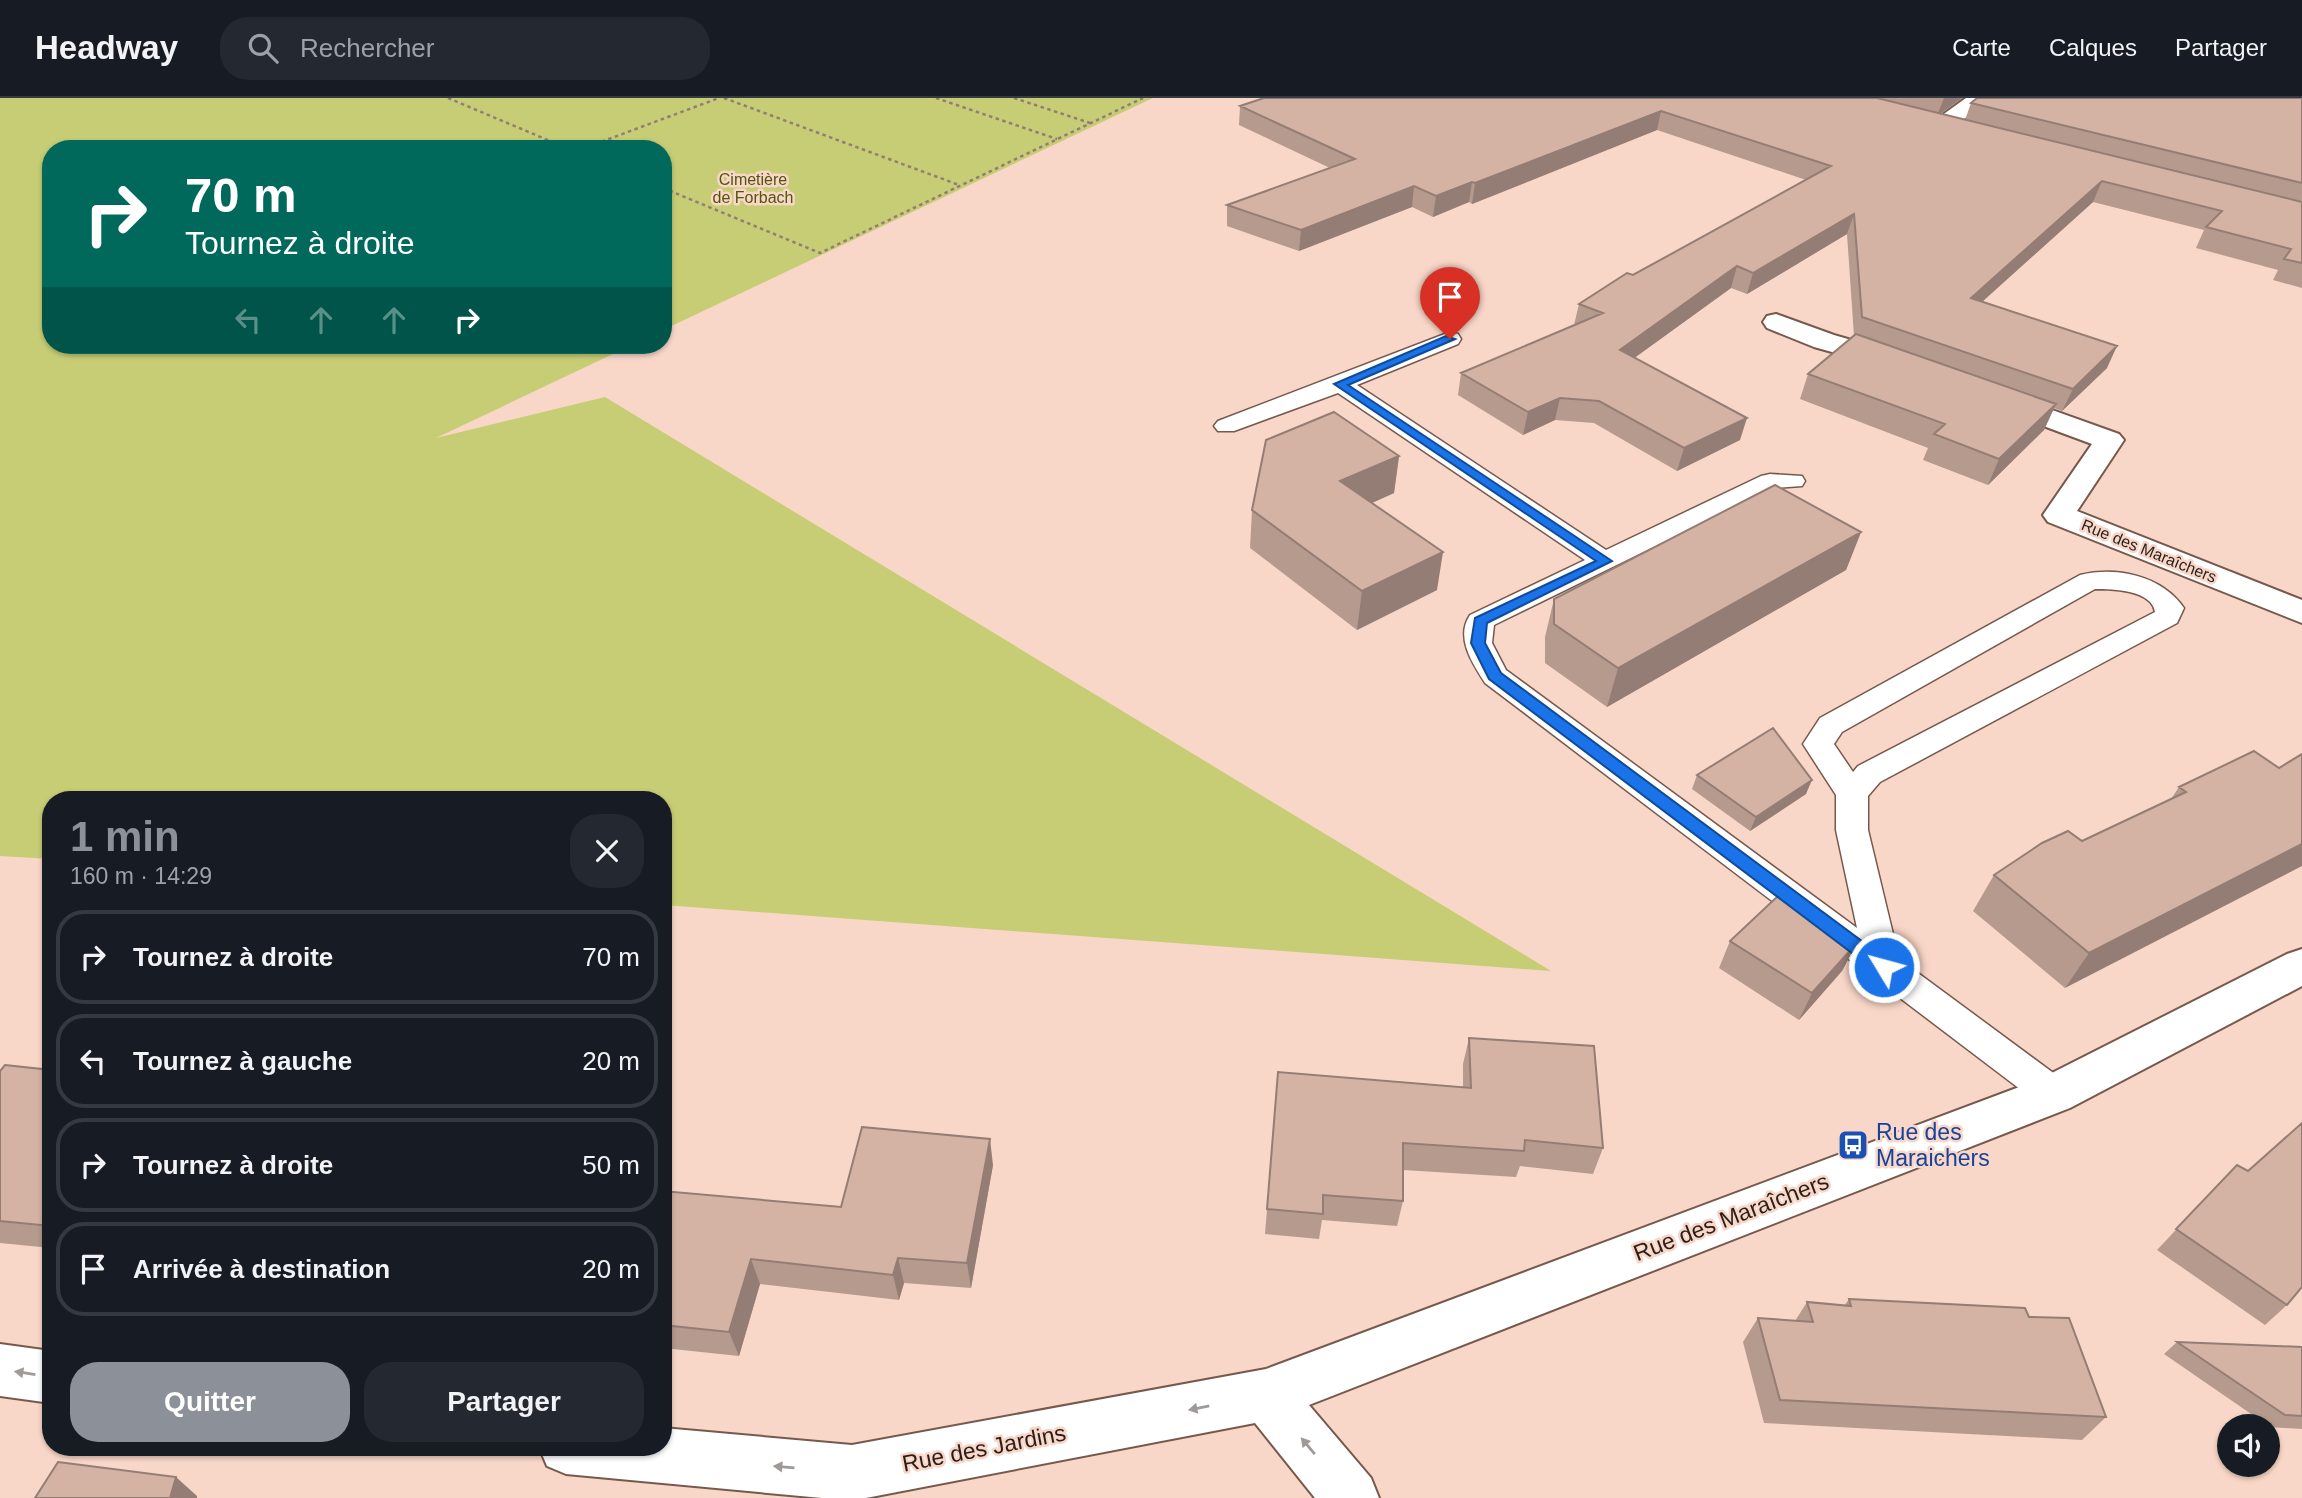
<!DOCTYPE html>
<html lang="fr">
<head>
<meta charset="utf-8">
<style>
  body { margin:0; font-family:Arial,sans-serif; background:#242831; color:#f1f3f6; height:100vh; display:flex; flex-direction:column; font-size:26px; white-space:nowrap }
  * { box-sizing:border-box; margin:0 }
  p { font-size:23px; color:#9ea1a6 }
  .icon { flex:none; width:38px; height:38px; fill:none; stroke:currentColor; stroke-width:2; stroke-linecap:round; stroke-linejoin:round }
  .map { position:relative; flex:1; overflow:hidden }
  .panel { position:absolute; left:42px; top:693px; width:630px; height:665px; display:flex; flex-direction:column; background:#171b24; border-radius:28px; box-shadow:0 2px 5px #0004 }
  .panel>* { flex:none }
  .hud { position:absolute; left:42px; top:42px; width:630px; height:214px; border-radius:28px; box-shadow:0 2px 5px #0004; background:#00695c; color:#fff; overflow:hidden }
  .fabs { position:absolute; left:2217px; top:1316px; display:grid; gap:14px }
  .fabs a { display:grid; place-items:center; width:63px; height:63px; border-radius:50%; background:#171b24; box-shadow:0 2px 5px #0004; font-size:35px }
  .pin { position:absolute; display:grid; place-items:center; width:60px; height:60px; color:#fff; margin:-72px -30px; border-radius:50% 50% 50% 0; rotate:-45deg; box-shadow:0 0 7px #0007 }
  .pin .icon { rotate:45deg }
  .me { position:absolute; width:77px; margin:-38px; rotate:307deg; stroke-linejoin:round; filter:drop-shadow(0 0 5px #0008) }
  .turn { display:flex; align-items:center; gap:24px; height:147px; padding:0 28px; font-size:32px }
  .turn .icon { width:91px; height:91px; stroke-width:2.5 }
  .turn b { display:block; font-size:49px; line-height:60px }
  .lanes { display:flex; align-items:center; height:66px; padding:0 28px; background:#0003; justify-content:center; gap:35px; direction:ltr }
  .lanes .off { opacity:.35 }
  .round { display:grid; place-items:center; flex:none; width:74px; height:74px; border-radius:28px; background:#242831 }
  .overview { display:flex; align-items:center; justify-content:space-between; height:119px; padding:0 28px }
  h1 { font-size:42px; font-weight:700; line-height:52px; color:#8c9099 }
  .primary-button { display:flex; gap:14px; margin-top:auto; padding:14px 28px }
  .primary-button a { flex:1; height:80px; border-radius:28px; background:#8c9099; color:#fff; font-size:28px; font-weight:700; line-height:80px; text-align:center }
  .primary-button a+a { background:#242831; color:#f1f3f6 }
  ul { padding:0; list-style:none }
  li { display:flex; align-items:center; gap:21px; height:94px; margin:0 14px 10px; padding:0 14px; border:4px solid #363941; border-radius:28px }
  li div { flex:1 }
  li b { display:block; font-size:26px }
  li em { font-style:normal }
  header { display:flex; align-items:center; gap:42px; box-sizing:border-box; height:98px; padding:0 35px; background:#171b24; border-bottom:2px solid #363941 }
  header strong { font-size:33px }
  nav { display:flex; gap:38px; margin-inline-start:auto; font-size:24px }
  .search { width:490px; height:63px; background:#242831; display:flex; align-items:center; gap:18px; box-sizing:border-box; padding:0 24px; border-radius:28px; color:#9ea1a6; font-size:26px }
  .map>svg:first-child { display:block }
  .green { fill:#c7cd74 }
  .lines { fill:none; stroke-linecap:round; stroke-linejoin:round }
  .lane-casing { stroke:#76594d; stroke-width:3 }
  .street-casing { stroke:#76594d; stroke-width:4 }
  .path { stroke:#947d73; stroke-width:2.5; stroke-dasharray:3.5 3.5; stroke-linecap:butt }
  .lane { fill:#fff; fill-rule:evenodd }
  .street { fill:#fff; fill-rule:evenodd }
  .wall { fill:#b69a8e }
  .shaded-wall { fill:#947d74 }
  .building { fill:#d4b3a5; stroke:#947d74; stroke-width:2 }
  .oneway { fill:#9f9a98 }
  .route { fill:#1a73e8; stroke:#114b97; stroke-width:2 }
  .labels { text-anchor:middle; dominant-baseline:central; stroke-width:5; stroke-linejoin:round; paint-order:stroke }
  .far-park-label { font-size:16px; fill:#525510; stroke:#f9d7c8 }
  .far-street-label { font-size:16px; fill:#2a1e19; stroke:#f9d7c8 }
  .near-transit-label { font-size:23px; fill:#164399; stroke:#f9d7c8; text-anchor:start }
  .near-street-label { font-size:23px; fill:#2a1e19; stroke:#f9d7c8 }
</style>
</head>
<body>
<header>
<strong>Headway</strong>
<div class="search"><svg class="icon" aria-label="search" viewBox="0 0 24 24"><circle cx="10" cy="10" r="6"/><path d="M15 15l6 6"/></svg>Rechercher</div>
<nav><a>Carte</a><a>Calques</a><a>Partager</a></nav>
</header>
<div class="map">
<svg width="2302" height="1400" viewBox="0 0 2302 1400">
  <rect width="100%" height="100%" fill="#f9d7c8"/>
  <path class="green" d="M 0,0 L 1153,0 L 663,232 L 663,51 L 51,51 L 51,247 L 632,247 L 436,340 L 605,299 L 1551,873 L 663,807 L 663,702 L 51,702 L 51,761 L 0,758 Z"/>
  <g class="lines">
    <g class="lane-casing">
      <path id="lane" d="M 1450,234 L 1458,236 L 1461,241 L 1458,246 L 1357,287 L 1606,452 L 1761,378 L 1770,376 L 1802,378 L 1805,383 L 1802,388 L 1774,390 L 1494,527 L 1492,545 L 1506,572 L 1857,830 L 1836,732 L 1836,697 L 1803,646 L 1820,620 L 2080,477 C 2117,468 2162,478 2184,510 L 2177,525 L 1880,684 L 1868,698 L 1868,732 L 1899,861 L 2067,985 L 2073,996 L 2067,1007 L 2054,1012 L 2041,1007 L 1485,585 C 1472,565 1455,539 1470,517 L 1585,462 L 1338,295 L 1234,333 L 1218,333 L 1214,328 L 1218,323 ZM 2095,491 C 2113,491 2152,492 2155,514 L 1858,668 L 1853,674 L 1834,646 L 1842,634 Z"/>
    </g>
    <g class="street-casing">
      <path id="street" d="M 1966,0 L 1989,0 L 1950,33 L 1934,33 L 1931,28 L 1934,23 Z
        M 1776,216 L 1834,237 L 1903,257 L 1907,263 L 1903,269 L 1893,271 L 1814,249 L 1767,230 L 1763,224 L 1767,218 Z
        M 1999,293 L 2119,336 L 2124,342 L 2077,413 L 2302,502 L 2302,525 L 2048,424 L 2043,417 L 2092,346 L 1989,308 L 1985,302 L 1989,296 Z
        M 2302,851 L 2302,888 L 2070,1010 L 1309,1307 L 1371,1380 L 1379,1400 L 1315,1400 L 1255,1325 L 866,1400 L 822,1400 L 566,1376 L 547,1368 L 539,1349 L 663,1349 L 663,1330 L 852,1347 L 1266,1271 L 2038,982 L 2287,856 Z
        M 0,1246 L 51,1253 L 51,1305 L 0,1298 Z"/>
    </g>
    <path class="path" d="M 448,0 L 569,51
      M 724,0 L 959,87
      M 936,0 L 1057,41
      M 1014,0 L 1090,25
      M 582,51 L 719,0
      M 663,90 L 820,155 L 1143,0"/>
    <use href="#lane" class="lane"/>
    <use href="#street" class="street"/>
  </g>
  <path class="wall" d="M 1264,0 L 1962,0 L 1941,16 L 1965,22 L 1971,5 L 2302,0 L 2302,190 L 2273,182 L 2278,172 L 2196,150 L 2204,132 L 2093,104 L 1983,203 L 2107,270 L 2062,313 L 2054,310 L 2044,332 L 1988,387 L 1923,362 L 1928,350 L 1800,301 L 1808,276 L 1854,238 L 1847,136 L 1747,196 L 1731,190 L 1634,260 L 1740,342 L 1677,373 L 1594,325 L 1555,322 L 1523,337 L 1458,297 L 1461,275 L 1574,227 L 1579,206 L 1806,82 L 1657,32 L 1472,106 L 1469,104 L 1433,119 L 1412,109 L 1299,153 L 1227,128 L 1227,107 L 1330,70 L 1239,27 L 1240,8 Z
    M 1399,358 L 1394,395 L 1372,405 L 1437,492 L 1357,532 L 1250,450 L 1252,412 Z
    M 1861,434 L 1846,472 L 1607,609 L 1545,565 L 1545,539 L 1554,501 Z
    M 2254,653 L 2065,890 L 1973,813 L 1994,777 L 2082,743 L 2171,701 L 2179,689 Z
    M 1697,677 L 1806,696 L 1750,733 L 1692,691 Z
    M 1730,843 L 1856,846 L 1842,873 L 1799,922 L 1719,870 Z
    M 1469,940 L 1603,1050 L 1593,1076 L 1520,1068 L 1516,1079 L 1403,1072 L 1403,1103 L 1397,1128 L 1322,1122 L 1319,1141 L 1265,1136 L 1278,974 L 1463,989 L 1463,966 Z
    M 51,972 L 51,1150 L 0,1145 L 0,973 Z
    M 993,1067 L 971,1190 L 904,1185 L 899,1202 L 760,1186 L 739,1258 L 663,1250 L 663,1093 L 841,1109 Z
    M 2237,1067 L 2287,1207 L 2265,1227 L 2157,1152 Z
    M 1849,1201 L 2106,1319 L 2082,1342 L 1764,1325 L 1743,1244 L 1758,1220 L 1795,1223 L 1807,1204 L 1844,1208 Z
    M 2177,1244 L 2302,1249 L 2302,1331 L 2270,1329 L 2164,1256 Z"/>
  <path class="shaded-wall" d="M 1944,0 L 1962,0 L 1937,18 Z
    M 1661,13 L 1657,32 L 1472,106 L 1475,85 Z
    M 2102,83 L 2093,104 L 1963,221 L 1971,200 Z
    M 1472,84 L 1469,104 L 1433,119 L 1436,98 Z
    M 1414,88 L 1412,109 L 1299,153 L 1301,132 Z
    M 1854,116 L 1847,136 L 1747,196 L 1753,175 Z
    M 1737,168 L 1731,190 L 1615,274 L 1620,252 Z
    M 2117,248 L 2107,270 L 2062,313 L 2073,291 Z
    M 1560,300 L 1555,322 L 1523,337 L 1528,314 Z
    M 2056,306 L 2044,332 L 1988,387 L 1999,361 Z
    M 1747,320 L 1740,342 L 1677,373 L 1684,350 Z
    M 1399,358 L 1394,395 L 1336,421 L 1340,383 Z
    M 1861,434 L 1846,472 L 1607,609 L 1618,570 Z
    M 1443,454 L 1437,492 L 1357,532 L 1362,493 Z
    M 1812,682 L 1806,696 L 1750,733 L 1756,719 Z
    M 2302,746 L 2302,768 L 2065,890 L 2089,855 Z
    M 1856,846 L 1842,873 L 1799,922 L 1812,895 Z
    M 990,1041 L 993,1067 L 971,1190 L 967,1165 Z
    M 898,1160 L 904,1185 L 899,1202 L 893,1177 Z
    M 751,1161 L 760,1186 L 739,1258 L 729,1234 Z
    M 176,1379 L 197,1398 L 197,1400 L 170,1400 Z"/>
  <path class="building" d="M 1264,0 L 1877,0 L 2302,104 L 2302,165 L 2284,161 L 2291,151 L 2206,129 L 2222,113 L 2102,83 L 1971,200 L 2117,248 L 2073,291 L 1862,219 L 1854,116 L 1753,175 L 1737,168 L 1620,252 L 1747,320 L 1684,350 L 1599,303 L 1560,300 L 1528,314 L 1461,275 L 1603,215 L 1579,206 L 1627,175 L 1633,177 L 1831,68 L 1661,13 L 1475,85 L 1472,84 L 1436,98 L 1414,88 L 1301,132 L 1227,107 L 1355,61 L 1240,8 Z
    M 1977,0 L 2302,0 L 2302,85 L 1971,5 Z
    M 1856,236 L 2056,306 L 1999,361 L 1934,336 L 1945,326 L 1808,276 Z
    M 1334,314 L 1399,358 L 1340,383 L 1443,454 L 1362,493 L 1252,412 L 1266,342 Z
    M 1775,387 L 1861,434 L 1618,570 L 1554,526 L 1554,501 Z
    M 1773,630 L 1812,682 L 1756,719 L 1697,677 Z
    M 2254,653 L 2279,670 L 2302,656 L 2302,746 L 2089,855 L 1994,777 L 2042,745 L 2068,733 L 2082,743 L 2186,694 L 2179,689 Z
    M 1778,798 L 1856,846 L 1812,895 L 1730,843 Z
    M 1469,940 L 1594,948 L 1603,1050 L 1525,1042 L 1524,1053 L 1403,1045 L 1403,1103 L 1323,1097 L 1323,1116 L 1267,1111 L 1278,974 L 1471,990 Z
    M 5,967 L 51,972 L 51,1128 L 0,1123 L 0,973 Z
    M 2302,1025 L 2302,1189 L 2287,1207 L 2176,1131 L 2237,1067 L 2248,1073 Z
    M 862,1029 L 990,1041 L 967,1165 L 898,1160 L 893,1177 L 751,1161 L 729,1234 L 663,1227 L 663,1093 L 841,1109 Z
    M 1849,1201 L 2025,1210 L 2029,1219 L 2069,1220 L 2106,1319 L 1780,1302 L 1758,1220 L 1813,1224 L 1807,1204 L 1851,1208 Z
    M 2177,1244 L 2302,1249 L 2302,1318 L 2285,1317 Z
    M 58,1364 L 176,1379 L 170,1400 L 35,1400 Z"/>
  <defs><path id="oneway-solid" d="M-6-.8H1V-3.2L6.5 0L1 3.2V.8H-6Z" transform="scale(1.75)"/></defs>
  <g class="oneway">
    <use href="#oneway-solid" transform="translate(25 1275) rotate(-171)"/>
    <use href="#oneway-solid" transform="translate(1199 1310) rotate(169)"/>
    <use href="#oneway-solid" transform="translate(1308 1348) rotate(-130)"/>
    <use href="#oneway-solid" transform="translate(784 1369) rotate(-175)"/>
  </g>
  <path class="route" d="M 1446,238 L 1455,241 L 1348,287 L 1612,463 L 1487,525 L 1485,545 L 1501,575 L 1890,864 L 1892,869 L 1890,874 L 1877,874 L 1489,581 L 1471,545 L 1475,520 L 1596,463 L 1334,286 Z"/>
  <defs>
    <g id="bus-square" transform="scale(1.575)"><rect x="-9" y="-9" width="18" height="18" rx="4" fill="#1a4fb4" stroke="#f9d7c8"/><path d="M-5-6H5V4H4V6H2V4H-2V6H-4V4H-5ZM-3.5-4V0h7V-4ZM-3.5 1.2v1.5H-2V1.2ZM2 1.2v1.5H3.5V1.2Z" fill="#fff"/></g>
  </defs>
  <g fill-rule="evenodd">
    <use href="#bus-square" x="1853" y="1047"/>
  </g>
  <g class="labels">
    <g class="far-park-label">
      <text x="753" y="81">Cimetière<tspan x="753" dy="18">de Forbach</tspan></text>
    </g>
    <g class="far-street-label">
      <text transform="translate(2149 453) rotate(22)">Rue des Maraîchers</text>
    </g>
    <g class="near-transit-label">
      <text x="1876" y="1034">Rue des<tspan x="1876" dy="26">Maraichers</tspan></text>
    </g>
    <g class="near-street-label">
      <text transform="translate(1731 1119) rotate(-21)">Rue des Maraîchers</text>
      <text transform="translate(984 1350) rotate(-11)">Rue des Jardins</text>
    </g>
  </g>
</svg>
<div class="fabs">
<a><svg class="icon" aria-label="sound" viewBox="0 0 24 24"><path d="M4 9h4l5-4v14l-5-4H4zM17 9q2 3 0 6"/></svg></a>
</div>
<div class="pin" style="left:1450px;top:241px;background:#d93025"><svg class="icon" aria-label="arrive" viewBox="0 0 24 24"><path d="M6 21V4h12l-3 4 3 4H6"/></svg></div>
<svg class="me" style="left:1884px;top:869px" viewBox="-20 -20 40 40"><circle r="17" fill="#1a73e8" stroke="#fff" stroke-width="3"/><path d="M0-11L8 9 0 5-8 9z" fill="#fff"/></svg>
<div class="hud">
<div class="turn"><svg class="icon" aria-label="right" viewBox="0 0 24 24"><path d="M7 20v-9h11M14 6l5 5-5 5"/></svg><div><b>70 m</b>Tournez à droite</div></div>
<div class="lanes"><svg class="icon off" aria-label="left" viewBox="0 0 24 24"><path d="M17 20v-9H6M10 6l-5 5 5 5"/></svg><svg class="icon off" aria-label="ahead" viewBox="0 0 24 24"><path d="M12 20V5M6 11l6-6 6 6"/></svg><svg class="icon off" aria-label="ahead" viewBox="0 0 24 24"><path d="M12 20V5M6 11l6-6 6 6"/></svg><svg class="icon" aria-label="right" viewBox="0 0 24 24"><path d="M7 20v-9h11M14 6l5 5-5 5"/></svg></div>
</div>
<section class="panel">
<div class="overview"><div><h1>1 min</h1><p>160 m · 14:29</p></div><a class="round"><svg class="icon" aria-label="close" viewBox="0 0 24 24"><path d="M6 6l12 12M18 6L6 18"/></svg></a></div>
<ul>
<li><svg class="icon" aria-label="right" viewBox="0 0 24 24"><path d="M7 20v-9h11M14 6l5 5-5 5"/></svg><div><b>Tournez à droite</b></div><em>70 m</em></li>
<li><svg class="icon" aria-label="left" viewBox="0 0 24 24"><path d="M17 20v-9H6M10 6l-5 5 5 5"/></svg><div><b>Tournez à gauche</b></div><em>20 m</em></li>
<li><svg class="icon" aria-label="right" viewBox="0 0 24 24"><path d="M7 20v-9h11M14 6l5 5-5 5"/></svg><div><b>Tournez à droite</b></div><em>50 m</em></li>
<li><svg class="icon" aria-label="arrive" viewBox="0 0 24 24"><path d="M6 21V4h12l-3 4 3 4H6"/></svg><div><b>Arrivée à destination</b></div><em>20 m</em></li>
</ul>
<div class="primary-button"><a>Quitter</a><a>Partager</a></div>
</section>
</div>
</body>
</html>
